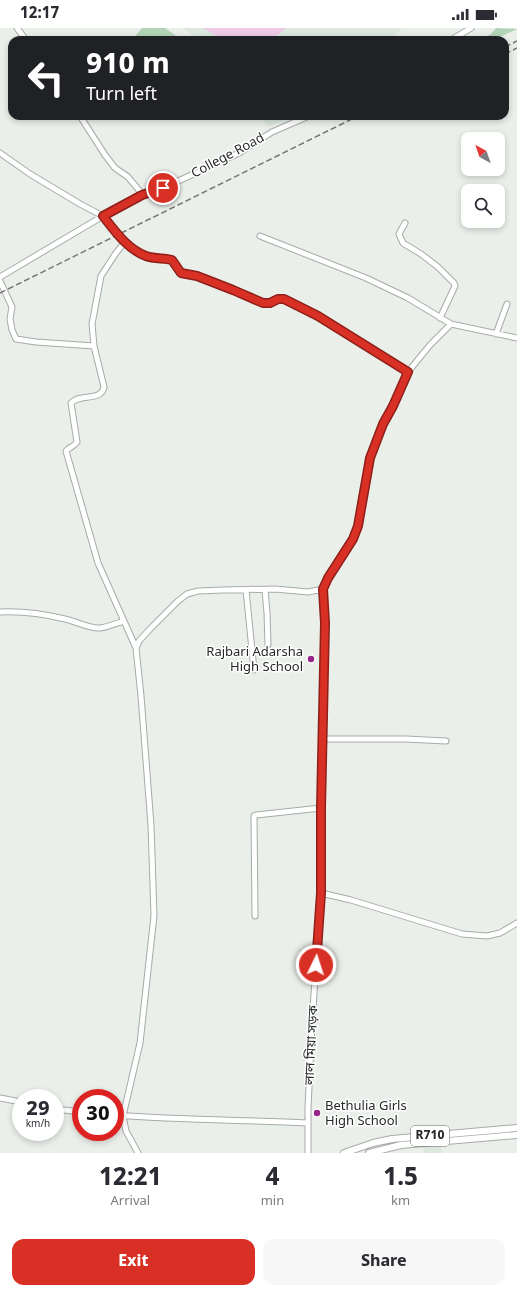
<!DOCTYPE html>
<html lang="en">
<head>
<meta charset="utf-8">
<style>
  body { margin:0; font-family:Georgia,"Noto Sans Bengali",serif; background:#f7f7f7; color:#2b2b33; height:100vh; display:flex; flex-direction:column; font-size:15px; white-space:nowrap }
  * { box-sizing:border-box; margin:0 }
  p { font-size:13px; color:#7c7c81 }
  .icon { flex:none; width:22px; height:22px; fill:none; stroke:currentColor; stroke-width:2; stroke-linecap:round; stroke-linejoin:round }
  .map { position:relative; height:1125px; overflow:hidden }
  .details { display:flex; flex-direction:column; background:#fff; flex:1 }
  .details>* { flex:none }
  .hud { position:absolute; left:8px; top:8px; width:501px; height:84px; border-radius:12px; box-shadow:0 2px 6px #0003; background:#202124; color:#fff; overflow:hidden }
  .needle { width:26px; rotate:320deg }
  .fabs { position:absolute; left:461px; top:104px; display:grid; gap:8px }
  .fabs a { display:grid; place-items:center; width:44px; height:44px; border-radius:8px; background:#fff; box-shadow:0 2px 6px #0003; font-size:20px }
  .speed { position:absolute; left:12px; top:1061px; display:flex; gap:8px; font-size:20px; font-weight:700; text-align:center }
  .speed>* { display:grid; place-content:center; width:52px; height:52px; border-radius:50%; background:#fff; box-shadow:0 2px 6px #0003; line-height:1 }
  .speed small { font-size:10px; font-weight:400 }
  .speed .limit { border:6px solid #d22; background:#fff; color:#111 }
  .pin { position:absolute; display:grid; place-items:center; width:34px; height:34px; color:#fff; margin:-17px; border:2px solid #fff; border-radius:50%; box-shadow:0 1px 4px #0007 }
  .me { position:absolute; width:44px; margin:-22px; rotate:4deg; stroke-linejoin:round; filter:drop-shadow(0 0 3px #0008) }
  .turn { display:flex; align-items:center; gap:14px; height:84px; padding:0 12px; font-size:18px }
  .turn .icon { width:52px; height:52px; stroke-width:2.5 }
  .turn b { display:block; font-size:28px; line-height:34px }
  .eta { display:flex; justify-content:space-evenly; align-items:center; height:68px; text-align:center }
  .eta b { font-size:24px; font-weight:700; line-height:28px }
  .button { display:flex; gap:8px; margin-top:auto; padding:8px 12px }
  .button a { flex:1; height:46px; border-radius:12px; background:#d93025; color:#fff; font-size:16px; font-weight:700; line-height:46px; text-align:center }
  .button a+a { background:#f7f7f7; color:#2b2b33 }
  .status { display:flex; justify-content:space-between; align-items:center; height:28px; padding:0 20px; background:#fff; direction:ltr }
  .status svg { height:11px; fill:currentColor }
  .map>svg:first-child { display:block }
  .built { fill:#dce8dd }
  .green { fill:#eecae6 }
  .water { fill:#b1d4b6 }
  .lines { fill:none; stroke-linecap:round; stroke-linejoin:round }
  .minor-casing { stroke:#a6aca7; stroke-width:7 }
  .major-casing { stroke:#a6aca7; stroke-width:8 }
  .minor { stroke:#fff; stroke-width:5 }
  .major { stroke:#fff; stroke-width:6 }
  .rail { stroke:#747775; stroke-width:1.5; stroke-dasharray:6 3; stroke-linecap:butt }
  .route-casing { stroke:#8d1f18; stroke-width:10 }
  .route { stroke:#d93025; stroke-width:7 }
  .poi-dot { fill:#952687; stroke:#fff; stroke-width:1.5 }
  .labels { text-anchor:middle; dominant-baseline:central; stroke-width:3; stroke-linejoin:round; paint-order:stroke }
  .shield { fill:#fff; stroke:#686968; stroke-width:1 }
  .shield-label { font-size:12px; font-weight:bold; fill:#272928 }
  .street-label { font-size:13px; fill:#272928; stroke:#fff }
  .poi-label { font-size:13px; fill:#272928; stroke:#fff; text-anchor:end }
</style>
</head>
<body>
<div class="status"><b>12:17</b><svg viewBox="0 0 49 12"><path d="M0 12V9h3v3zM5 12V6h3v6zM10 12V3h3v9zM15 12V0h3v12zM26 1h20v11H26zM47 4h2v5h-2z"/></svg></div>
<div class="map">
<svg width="517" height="1125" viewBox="0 0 517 1125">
  <rect width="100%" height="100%" fill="#eaefea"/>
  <path class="built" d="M 183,0 L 402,0 L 394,9 L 396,12 L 199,12 Z
    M 258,88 L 292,88 L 269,99 Z
    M 440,1118 L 443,1125 L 424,1125 L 423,1119 Z"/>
  <path class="green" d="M 203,0 L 286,0 L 272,12 L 223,12 Z"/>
  <path class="water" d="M 142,0 L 165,0 L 182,12 L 132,12 Z
    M 496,0 L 517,1 L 493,12 L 479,12 L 491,6 Z"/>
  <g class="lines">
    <g class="minor-casing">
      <path id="minor" d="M 17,0 L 26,12
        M 451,12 L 471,0
        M 80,88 L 105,127 L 115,140 L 128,149 L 143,167
        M 0,125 L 30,146 L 80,176 L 103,188 L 125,214 L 135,222 L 148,228 L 171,232 L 181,245 L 197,248 L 233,262 L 263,275 L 270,275 L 278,271 L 284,271 L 318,288 L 408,344
        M 405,195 L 399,206 L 403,215 L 421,226 L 438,239 L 454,255 L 455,258 L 440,290
        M 260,208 L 366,250 L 408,270 L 451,296 L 517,310
        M 125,214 L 116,225 L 101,248 L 92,296 L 94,318 L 104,359 C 101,374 80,365 71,375 L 77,414 C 74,419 69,419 66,423 L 98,535 L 136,620
        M 0,249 L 103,188 L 143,167 L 163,160 L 239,125 L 272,104 L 309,88
        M 0,253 L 12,279 L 10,291 L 12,302 L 16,311 L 36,314 L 94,318
        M 496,306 L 507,276
        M 246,562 L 254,642
        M 265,562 L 267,585 L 268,617
        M 0,584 C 21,583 44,586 65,591 C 75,593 90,601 100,600 C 108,599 117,595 124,593
        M 323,711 L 406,711 L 446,713
        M 321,865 L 351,872 L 462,906 L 487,908 L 500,905 L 517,895
        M 255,888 L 254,788 L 256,787 L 321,780
        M 0,1070 L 21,1074
        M 55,1081 L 81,1084
        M 115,1087 C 179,1092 244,1092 308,1095
        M 138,1125 L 126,1103 L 123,1088 L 140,1015 L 154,888 L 151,797 L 141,668 L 136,620 L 139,613 L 150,601 L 178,573 L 187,566 L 198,563 L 223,562 L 275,561 L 308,564 L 323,561
        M 308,1125 L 308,1080 L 312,995 L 321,865 L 321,780 L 325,595 L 323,561 L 328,550 L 353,511 L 358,498 L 370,430 L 383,396 L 393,378 L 406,349 L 412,339 L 430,317 L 451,296"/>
    </g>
    <g class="major-casing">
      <path id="major" d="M 344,1125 L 373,1115 L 392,1111 L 517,1100
        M 369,1125 L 401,1117 L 517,1107"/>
    </g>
    <use href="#minor" class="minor"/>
    <use href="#major" class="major"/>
    <path class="rail" d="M 505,19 L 517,13
      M 505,26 L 517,20
      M 0,265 L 358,88"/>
  </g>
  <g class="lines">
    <g class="route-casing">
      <path id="route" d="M 163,160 L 142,167 L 103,188 C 115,203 127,221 146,228 C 154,231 164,230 172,232 L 181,245 L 197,248 L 233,262 L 263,275 L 270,275 L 278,271 L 284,271 L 318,288 L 408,344 L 393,378 L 383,396 L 370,430 L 358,498 L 353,511 L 328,550 L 323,561 L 325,595 L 321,780 L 321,865 L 316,937"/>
    </g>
    <use href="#route" class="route"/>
  </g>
  <g class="poi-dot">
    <circle cx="311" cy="631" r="4"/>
    <circle cx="317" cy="1085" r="4"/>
  </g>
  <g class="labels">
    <rect class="shield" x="411" y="1098" width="38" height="20" rx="3"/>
    <g class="shield-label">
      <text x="430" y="1108">R710</text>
    </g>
    <g class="street-label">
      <text transform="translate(228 128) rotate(-28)">College Road</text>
      <text transform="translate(312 1017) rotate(-87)">লাল মিয়া সড়ক</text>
    </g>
    <g class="poi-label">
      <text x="303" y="624">Rajbari Adarsha<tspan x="303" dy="15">High School</tspan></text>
      <text x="325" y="1078" text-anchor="start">Bethulia Girls<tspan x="325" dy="15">High School</tspan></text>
    </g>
  </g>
</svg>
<div class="fabs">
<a><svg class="needle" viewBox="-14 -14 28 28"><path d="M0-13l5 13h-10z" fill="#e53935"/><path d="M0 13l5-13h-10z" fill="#7c7c81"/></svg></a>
<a><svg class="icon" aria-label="search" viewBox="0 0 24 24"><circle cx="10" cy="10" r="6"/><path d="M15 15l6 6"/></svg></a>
</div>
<div class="speed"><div>29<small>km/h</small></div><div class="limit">30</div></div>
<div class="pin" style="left:163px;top:160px;background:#d93025"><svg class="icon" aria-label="arrive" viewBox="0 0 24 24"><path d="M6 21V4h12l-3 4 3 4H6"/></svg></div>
<svg class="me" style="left:316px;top:937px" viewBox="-20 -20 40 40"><circle r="17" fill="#d93025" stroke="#fff" stroke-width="3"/><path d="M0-11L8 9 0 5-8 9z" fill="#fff"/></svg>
<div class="hud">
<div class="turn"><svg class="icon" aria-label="left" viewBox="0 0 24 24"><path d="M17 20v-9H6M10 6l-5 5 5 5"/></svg><div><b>910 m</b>Turn left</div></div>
</div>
</div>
<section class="details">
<div class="eta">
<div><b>12:21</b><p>Arrival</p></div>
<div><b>4</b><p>min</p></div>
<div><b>1.5</b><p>km</p></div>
</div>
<div class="button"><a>Exit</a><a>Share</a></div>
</section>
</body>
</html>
